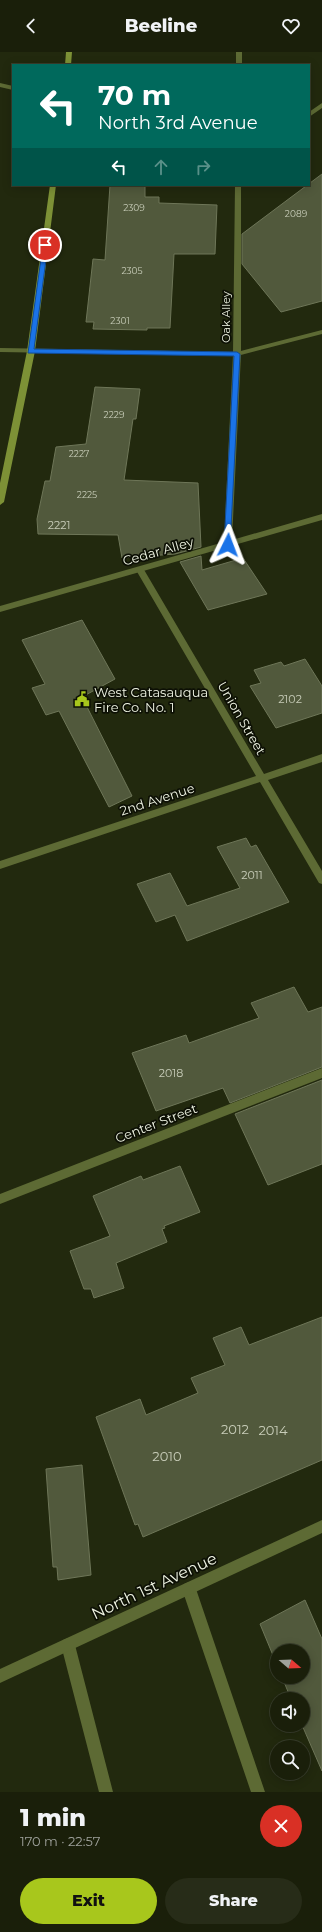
<!DOCTYPE html>
<html lang="en">
<head>
<meta charset="utf-8">
<style>
  body { margin:0; font-family:Montserrat,sans-serif; background:#272c18; color:#f1f3f6; height:100vh; display:flex; flex-direction:column; font-size:15px; white-space:nowrap }
  * { box-sizing:border-box; margin:0 }
  p { font-size:13px; color:#9fa29c }
  .icon { flex:none; width:22px; height:22px; fill:none; stroke:currentColor; stroke-width:2; stroke-linecap:round; stroke-linejoin:round }
  .map { position:relative; height:1740px; overflow:hidden }
  .sheet { display:flex; flex-direction:column; background:#1a1f0a; flex:1 }
  .sheet>* { flex:none }
  .top-card { position:absolute; left:12px; top:12px; width:298px; height:122px; border-radius:0px; box-shadow:0 2px 10px #0003,0 0 0 1px #383d2b; background:#00695c; color:#fff; overflow:hidden }
  .needle { width:26px; rotate:109deg }
  .fabs { position:absolute; left:270px; top:1592px; display:grid; gap:8px }
  .fabs a { display:grid; place-items:center; width:40px; height:40px; border-radius:50%; background:#1a1f0a; box-shadow:0 2px 10px #0003,0 0 0 1px #383d2b; font-size:20px }
  .pin { position:absolute; display:grid; place-items:center; width:34px; height:34px; color:#fff; margin:-17px; border:2px solid #fff; border-radius:50%; box-shadow:0 1px 4px #0007 }
  .me { position:absolute; width:44px; margin:-22px; rotate:3deg; stroke-linejoin:round; filter:drop-shadow(0 0 3px #0008) }
  .turn { display:flex; align-items:center; gap:14px; height:84px; padding:0 20px; font-size:18px }
  .turn .icon { width:52px; height:52px; stroke-width:2.5 }
  .turn b { display:block; font-size:28px; line-height:34px }
  .lanes { display:flex; align-items:center; height:38px; padding:0 20px; background:#0003; justify-content:center; gap:20px; direction:ltr }
  .lanes .off { opacity:.35 }
  .round { display:grid; place-items:center; flex:none; width:42px; height:42px; border-radius:21px; background:#272c18 }
  .summary { display:flex; align-items:center; justify-content:space-between; height:68px; padding:0 20px }
  h1 { font-size:24px; font-weight:800; line-height:30px }
  .primary-button { display:flex; gap:8px; margin-top:auto; padding:8px 20px }
  .primary-button a { flex:1; height:46px; border-radius:24px; background:#a8c71c; color:#111; font-size:16px; font-weight:800; line-height:46px; text-align:center }
  .primary-button a+a { background:#272c18; color:#f1f3f6 }
  header { display:flex; justify-content:space-between; align-items:center; height:52px; padding:0 20px; background:#1a1f0a; font-size:18px; font-weight:800 }
  .map>svg:first-child { display:block }
  .building { fill:#51593c; stroke:#6e7658 }
  .lines { fill:none; stroke-linecap:round; stroke-linejoin:round }
  .service { fill:#5d6a34; fill-rule:evenodd }
  .minor { fill:#5d6a34; fill-rule:evenodd }
  .tertiary { fill:#5d6a34; fill-rule:evenodd }
  .secondary { fill:#7d9136; fill-rule:evenodd }
  .route { fill:#1a73e8; stroke:#114b97 }
  .labels { text-anchor:middle; dominant-baseline:central; stroke-width:3.5; stroke-linejoin:round; paint-order:stroke }
  .far-number-label { font-size:9px; fill:#c8cdb9 }
  .far-street-label { font-size:11px; fill:#eff4e3; stroke:#0d1005 }
  .number-label { font-size:11px; fill:#c8cdb9 }
  .street-label { font-size:13px; fill:#eff4e3; stroke:#0d1005 }
  .poi-label { font-size:13px; fill:#eff4e3; stroke:#0d1005; text-anchor:start }
  .near-number-label { font-size:13px; fill:#c8cdb9 }
  .near-street-label { font-size:16px; fill:#eff4e3; stroke:#0d1005 }
</style>
</head>
<body>
<header><svg class="icon" aria-label="back" viewBox="0 0 24 24"><path d="M15 5l-7 7 7 7"/></svg>Beeline<svg class="icon" aria-label="heart" viewBox="0 0 24 24"><path d="M12 20l-8-8c-3-5 5-10 8-4 3-6 11-1 8 4z"/></svg></header>
<div class="map">
<svg width="322" height="1740" viewBox="0 0 322 1740">
  <rect width="100%" height="100%" fill="#22290e"/>
  <path class="building" d="M 322,122 L 322,249 L 281,260 L 242,212 L 242,182 Z
    M 110,133 L 145,134 L 145,145 L 159,145 L 159,151 L 217,153 L 215,202 L 174,202 L 170,276 L 147,276 L 147,278 L 93,277 L 94,270 L 86,270 L 93,207 L 105,208 Z
    M 95,335 L 140,337 L 136,367 L 133,367 L 124,428 L 198,431 L 201,495 L 175,502 L 122,506 L 118,483 L 38,482 L 37,467 L 45,429 L 50,429 L 56,395 L 86,392 Z
    M 201,504 L 202,518 L 243,506 L 267,542 L 208,558 L 180,510 Z
    M 82,568 L 115,627 L 82,645 L 132,744 L 109,755 L 59,659 L 46,663 L 32,636 L 45,632 L 22,588 Z
    M 305,607 L 322,634 L 322,661 L 276,676 L 250,634 L 261,631 L 254,618 L 281,610 L 284,614 Z
    M 246,786 L 251,795 L 256,793 L 289,850 L 187,889 L 175,863 L 156,870 L 137,832 L 170,821 L 187,854 L 240,836 L 217,795 Z
    M 294,935 L 308,960 L 322,955 L 322,1015 L 230,1051 L 223,1036 L 156,1059 L 132,1001 L 186,983 L 189,991 L 259,966 L 251,951 Z
    M 322,1028 L 322,1112 L 268,1133 L 235,1062 Z
    M 180,1114 L 200,1160 L 164,1174 L 165,1176 L 162,1177 L 167,1190 L 116,1211 L 124,1236 L 94,1246 L 91,1237 L 84,1237 L 70,1199 L 110,1184 L 93,1144 L 141,1124 L 143,1128 Z
    M 322,1265 L 322,1408 L 143,1485 L 138,1472 L 135,1473 L 96,1365 L 140,1347 L 146,1363 L 198,1341 L 191,1326 L 225,1313 L 213,1286 L 241,1275 L 249,1293 Z
    M 82,1413 L 91,1523 L 58,1528 L 57,1515 L 53,1515 L 46,1417 Z
    M 305,1548 L 322,1587 L 322,1719 L 302,1673 L 303,1647 L 291,1647 L 282,1625 L 303,1625 L 303,1599 L 277,1599 L 277,1613 L 260,1572 Z"/>
  <g class="lines">
    <path class="service" d="M 236,0 L 242,0 L 242,13 L 236,13 Z
      M 0,31 L 13,34 L 13,38 L 0,35 Z
      M 235,133 L 241,133 L 241,302 L 232,488 L 322,462 L 322,468 L 0,560 L 0,554 L 224,490 L 233,302 Z
      M 322,1016 L 322,1026 L 0,1152 L 0,1142 Z
      M 189,1530 L 194,1532 L 196,1537 L 265,1740 L 251,1740 L 182,1537 L 184,1532 Z
      M 68,1586 L 73,1588 L 75,1593 L 113,1740 L 99,1740 L 61,1593 L 63,1588 Z"/>
    <path class="minor" d="M 322,51 L 322,56 L 309,65 L 309,60 Z
      M 322,278 L 322,282 L 237,304 L 0,300 L 0,296 L 237,300 Z
      M 140,515 L 143,516 L 264,722 L 322,702 L 322,710 L 268,728 L 322,819 L 322,832 L 319,831 L 260,730 L 0,817 L 0,809 L 256,724 L 136,518 Z"/>
    <path class="tertiary" d="M 322,1468 L 322,1481 L 0,1631 L 0,1617 Z"/>
    <path class="secondary" d="M 66,0 L 72,0 L 71,13 L 65,13 Z
      M 50,133 L 56,133 L 35,299 L 4,450 L 0,453 L 0,431 L 27,299 Z"/>
  </g>
  <path class="route" d="M 43,192 L 48,193 L 34,297 L 237,300 L 240,302 L 230,495 L 225,495 L 224,493 L 234,304 L 28,301 Z"/>
  <defs>
    <g id="civic-bare" transform="scale(1.2)"><path d="M-.6-6.5H3V-4.5H.6V-3L4-1V1h2V6H-6V1h2V-1L-.6-3ZM-1.2 2.5V6h2.4V2.5Z" fill="#a8c71c" stroke="#0d1005" stroke-width="2.5" paint-order="stroke"/></g>
  </defs>
  <g fill-rule="evenodd">
    <use href="#civic-bare" x="82" y="647"/>
  </g>
  <g class="labels">
    <g class="far-number-label">
      <text x="134" y="155">2309</text>
      <text x="296" y="161">2089</text>
      <text x="132" y="218">2305</text>
      <text x="120" y="268">2301</text>
      <text x="114" y="362">2229</text>
      <text x="79" y="401">2227</text>
      <text x="87" y="442">2225</text>
    </g>
    <g class="far-street-label">
      <text transform="translate(226 265) rotate(-90)">Oak Alley</text>
    </g>
    <g class="number-label">
      <text x="59" y="473">2221</text>
      <text x="290" y="647">2102</text>
      <text x="252" y="823">2011</text>
      <text x="171" y="1021">2018</text>
    </g>
    <g class="street-label">
      <text transform="translate(158 499) rotate(-16)">Cedar Alley</text>
      <text transform="translate(242 666) rotate(60)">Union Street</text>
      <text transform="translate(157 747) rotate(-18)">2nd Avenue</text>
      <text transform="translate(156 1071) rotate(-21)">Center Street</text>
    </g>
    <g class="poi-label">
      <text x="94" y="640">West Catasauqua<tspan x="94" dy="15">Fire Co. No. 1</tspan></text>
    </g>
    <g class="near-number-label">
      <text x="235" y="1377">2012</text>
      <text x="273" y="1378">2014</text>
      <text x="167" y="1404">2010</text>
    </g>
    <g class="near-street-label">
      <text transform="translate(154 1534) rotate(-25)">North 1st Avenue</text>
    </g>
  </g>
</svg>
<div class="fabs">
<a><svg class="needle" viewBox="-14 -14 28 28"><path d="M0-13l5 13h-10z" fill="#e53935"/><path d="M0 13l5-13h-10z" fill="#9fa29c"/></svg></a>
<a><svg class="icon" aria-label="sound" viewBox="0 0 24 24"><path d="M4 9h4l5-4v14l-5-4H4zM17 9q2 3 0 6"/></svg></a>
<a><svg class="icon" aria-label="search" viewBox="0 0 24 24"><circle cx="10" cy="10" r="6"/><path d="M15 15l6 6"/></svg></a>
</div>
<div class="pin" style="left:45px;top:193px;background:#d93025"><svg class="icon" aria-label="arrive" viewBox="0 0 24 24"><path d="M6 21V4h12l-3 4 3 4H6"/></svg></div>
<svg class="me" style="left:228px;top:493px" viewBox="-20 -20 40 40"><path d="M0-17L14 15 0 8-14 15z" fill="#1a73e8" stroke="#fff" stroke-width="4"/></svg>
<div class="top-card">
<div class="turn"><svg class="icon" aria-label="left" viewBox="0 0 24 24"><path d="M17 20v-9H6M10 6l-5 5 5 5"/></svg><div><b>70 m</b>North 3rd Avenue</div></div>
<div class="lanes"><svg class="icon" aria-label="left" viewBox="0 0 24 24"><path d="M17 20v-9H6M10 6l-5 5 5 5"/></svg><svg class="icon off" aria-label="ahead" viewBox="0 0 24 24"><path d="M12 20V5M6 11l6-6 6 6"/></svg><svg class="icon off" aria-label="right" viewBox="0 0 24 24"><path d="M7 20v-9h11M14 6l5 5-5 5"/></svg></div>
</div>
</div>
<section class="sheet">
<div class="summary"><div><h1>1 min</h1><p>170 m · 22:57</p></div><a class="round" style="background:#d93025;color:#fff"><svg class="icon" aria-label="close" viewBox="0 0 24 24"><path d="M6 6l12 12M18 6L6 18"/></svg></a></div>
<div class="primary-button"><a>Exit</a><a>Share</a></div>
</section>
</body>
</html>
